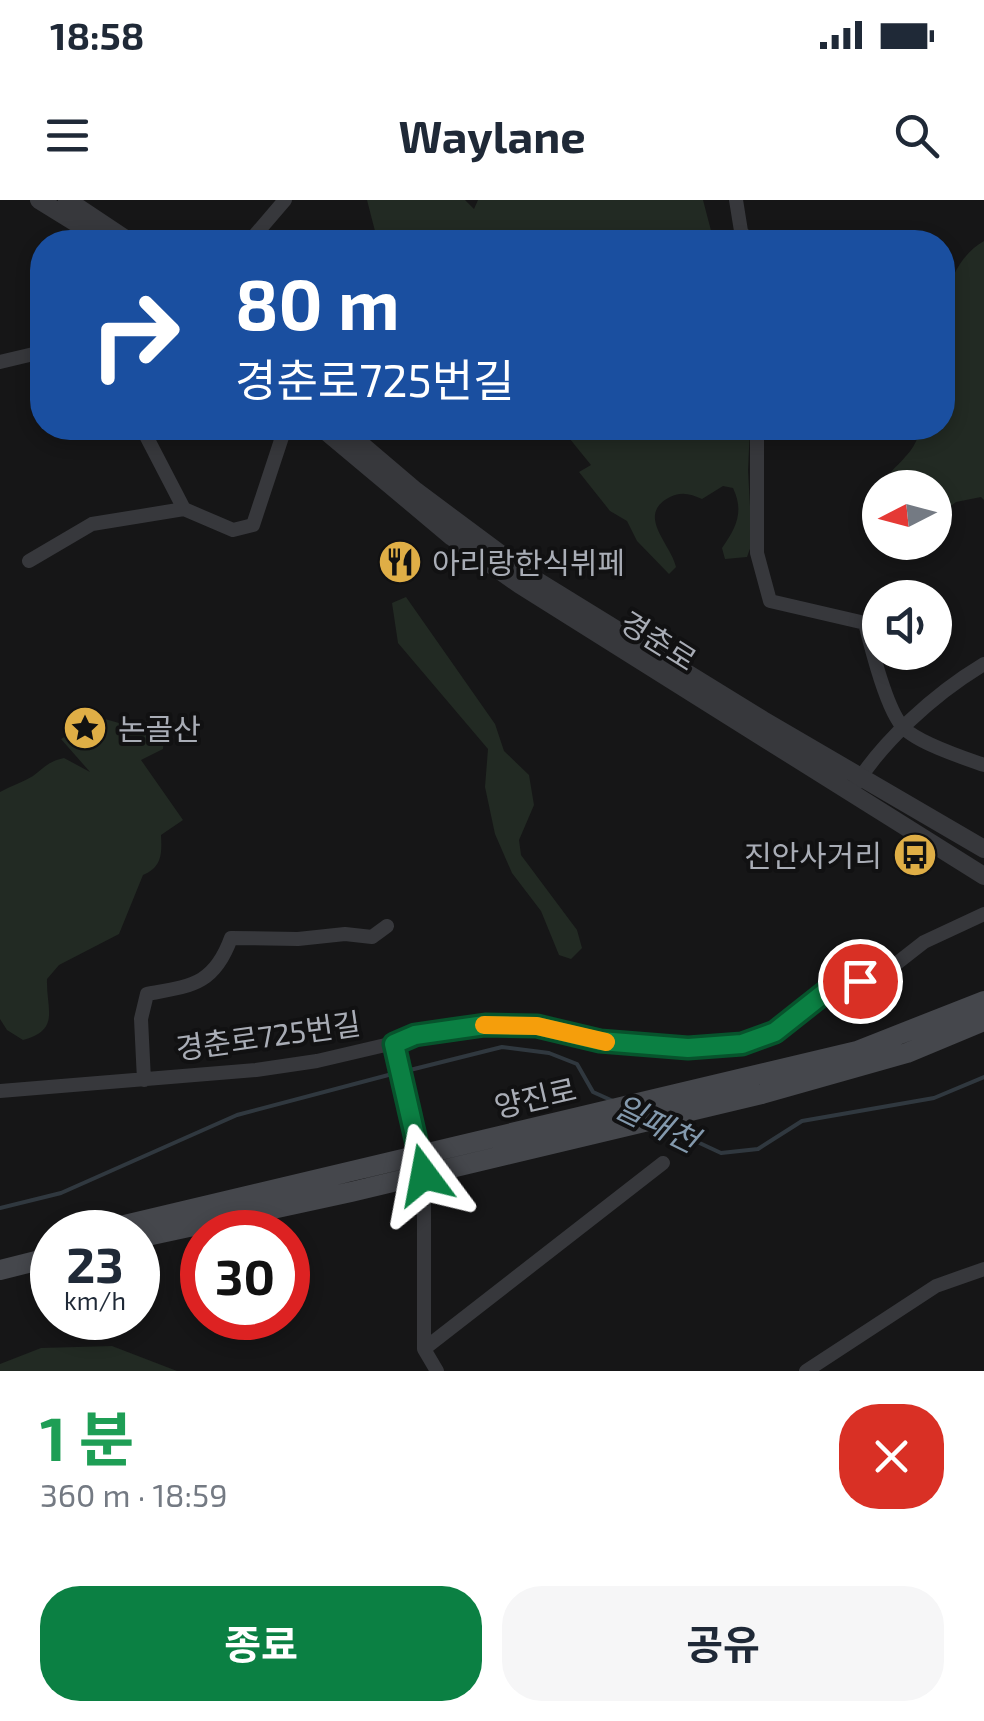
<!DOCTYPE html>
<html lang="ko">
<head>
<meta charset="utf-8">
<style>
  body { margin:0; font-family:"Exo 2","Noto Sans KR",sans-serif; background:#f6f6f7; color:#1f2937; height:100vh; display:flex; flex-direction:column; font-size:38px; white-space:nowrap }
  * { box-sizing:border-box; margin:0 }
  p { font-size:32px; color:#747a83 }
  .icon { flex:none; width:55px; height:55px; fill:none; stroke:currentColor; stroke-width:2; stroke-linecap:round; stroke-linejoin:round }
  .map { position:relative; height:1171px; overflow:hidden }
  .side { display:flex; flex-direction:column; background:#fff; flex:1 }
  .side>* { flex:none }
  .guide { position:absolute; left:30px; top:30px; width:925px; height:210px; border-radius:40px; box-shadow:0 5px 15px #0003; background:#1a4fa0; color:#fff; overflow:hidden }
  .needle { width:65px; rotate:264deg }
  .controls { position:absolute; left:862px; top:270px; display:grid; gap:20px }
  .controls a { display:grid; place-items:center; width:90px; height:90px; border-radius:50%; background:#fff; box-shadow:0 5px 15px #0003; font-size:50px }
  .speed { position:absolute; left:30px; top:1010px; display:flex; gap:20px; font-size:50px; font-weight:700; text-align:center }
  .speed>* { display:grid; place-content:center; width:130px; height:130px; border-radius:50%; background:#fff; box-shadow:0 5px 15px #0003; line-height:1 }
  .speed small { font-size:25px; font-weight:400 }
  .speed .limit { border:15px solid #d22; background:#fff; color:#111 }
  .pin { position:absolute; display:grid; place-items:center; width:85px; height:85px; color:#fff; margin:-42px; border:5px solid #fff; border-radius:50%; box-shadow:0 2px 10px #0007 }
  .me { position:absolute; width:110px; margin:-55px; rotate:347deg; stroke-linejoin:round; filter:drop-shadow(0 0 8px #0008) }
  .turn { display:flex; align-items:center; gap:35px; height:210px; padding:0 40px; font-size:45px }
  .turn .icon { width:130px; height:130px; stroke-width:2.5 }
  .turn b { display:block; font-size:70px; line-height:85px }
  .round { display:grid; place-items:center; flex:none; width:105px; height:105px; border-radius:40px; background:#f6f6f7 }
  .head { display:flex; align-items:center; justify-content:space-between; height:170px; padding:0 40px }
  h1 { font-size:60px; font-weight:700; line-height:75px; color:#1e9e55 }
  .cta { display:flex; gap:20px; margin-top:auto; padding:20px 40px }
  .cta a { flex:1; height:115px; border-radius:40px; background:#0b8043; color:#fff; font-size:40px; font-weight:700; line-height:115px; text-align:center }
  .cta a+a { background:#f6f6f7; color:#1f2937 }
  .status { display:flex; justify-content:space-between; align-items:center; height:70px; padding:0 50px; background:#fff; direction:ltr }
  .status svg { height:28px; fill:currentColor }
  header { display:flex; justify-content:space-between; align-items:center; height:130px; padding:0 40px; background:#fff; font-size:45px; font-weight:700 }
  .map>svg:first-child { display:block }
  .green { fill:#222a23 }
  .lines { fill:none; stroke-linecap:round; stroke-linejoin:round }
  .stream { stroke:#30383f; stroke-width:4 }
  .minor { stroke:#37383c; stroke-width:14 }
  .tertiary { stroke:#37383c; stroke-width:18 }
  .secondary { stroke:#45474c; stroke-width:20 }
  .route-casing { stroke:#07532c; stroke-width:25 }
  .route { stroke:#0b8043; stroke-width:18 }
  .slow { stroke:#f59e0b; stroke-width:18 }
  .labels { text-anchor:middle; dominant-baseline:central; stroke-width:8; stroke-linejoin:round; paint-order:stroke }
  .poi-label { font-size:30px; fill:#a9adb6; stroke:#111112; text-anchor:start }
  .street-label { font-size:30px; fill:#a9adb6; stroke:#111112 }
  .water-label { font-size:32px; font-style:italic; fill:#8399ad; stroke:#111112 }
</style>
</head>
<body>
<div class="status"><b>18:58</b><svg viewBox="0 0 49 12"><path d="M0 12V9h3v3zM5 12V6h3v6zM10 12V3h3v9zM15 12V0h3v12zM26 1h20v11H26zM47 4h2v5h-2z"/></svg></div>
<header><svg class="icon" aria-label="menu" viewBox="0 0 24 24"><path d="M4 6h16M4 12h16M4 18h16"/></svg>Waylane<svg class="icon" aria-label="search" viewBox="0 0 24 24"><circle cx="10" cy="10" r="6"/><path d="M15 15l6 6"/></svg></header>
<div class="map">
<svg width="984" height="1171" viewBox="0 0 984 1171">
  <rect width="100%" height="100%" fill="#161617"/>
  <path class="green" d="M 367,0 L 465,0 L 474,9 L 478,0 L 703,0 L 714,42 L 384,42 L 376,35 Z
    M 984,41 L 984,300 L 981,297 L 956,302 L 935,319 L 935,288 L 891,287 L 891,272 C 903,259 919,246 919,228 L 942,228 C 942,171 927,74 984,41 Z
    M 561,228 L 750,228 L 748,270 L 752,343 L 747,357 L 725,359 L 722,348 C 737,327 744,311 733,288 L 723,286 L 702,299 C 691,294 682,291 670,297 C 635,315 671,344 676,367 L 669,374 L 637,341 L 627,321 L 610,311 L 579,272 L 591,265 Z
    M 406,397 L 495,524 L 504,551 L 529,575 L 534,605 L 519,640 L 521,655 L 577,730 L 582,748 L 571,759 L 559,755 L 541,711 L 512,673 L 495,634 L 485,587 L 488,549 L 398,443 L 392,403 Z
    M 105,519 L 164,536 L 163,549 L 141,560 L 183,620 L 161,635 C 162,654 162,667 143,675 L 119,734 L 59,765 L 47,779 C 46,809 61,830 23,840 L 7,830 L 0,819 L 0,592 C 11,586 23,582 33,576 C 45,567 49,561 64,558 L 90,572 L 61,539 L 90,521 Z
    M 112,1146 L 177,1171 L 0,1171 L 0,1164 L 41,1148 Z"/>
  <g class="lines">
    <path class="stream" d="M 406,871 L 502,847 L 549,853 L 577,864 L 593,892 L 613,901
      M 661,925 L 721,953 L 758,949 L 802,921 L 934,898 L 984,877
      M 0,1008 L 61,993 L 237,915 L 396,873"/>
    <path class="minor" d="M 736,0 L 741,31 L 748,42
      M 249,42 L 285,0
      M 0,162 L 42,152
      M 142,228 L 184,309
      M 757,228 L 757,353 L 770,401 L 865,423 C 871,447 887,512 904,528 C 918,543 964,558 984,565
      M 29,361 L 92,324 L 184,309 L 233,330 L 253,325 L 285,228
      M 850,593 C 881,542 934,494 984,464
      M 394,843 L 424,975 L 424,1149 L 437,1171
      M 144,880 L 141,819 L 147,794 C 191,786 214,785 231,738 L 298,739 L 345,734 L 372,737 L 387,726
      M 0,891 L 256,870 L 317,861 L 394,843 L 415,835 L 485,825 L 537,825 L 599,841 L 687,848 L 742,844 L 775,832 L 828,791 L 892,767 L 924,742 L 984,714
      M 424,1149 L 663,963
      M 806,1171 L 936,1086 L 984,1069"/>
    <path class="tertiary" d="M 39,0 L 107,42
      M 67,0 L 130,42
      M 322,228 L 452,337 L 520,385 L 984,676
      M 342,228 L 416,291 L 534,379 L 763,520 L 984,649"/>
    <path class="secondary" d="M 95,1032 L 857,851 L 984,801
      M 138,1038 L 351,992 L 762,894 L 907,853 L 984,821
      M 0,1070 L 52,1057"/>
  </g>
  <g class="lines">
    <g class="route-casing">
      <path id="route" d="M 424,975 L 394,844 L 415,835 L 485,825 L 537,826 L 600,841 L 688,848 L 742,844 L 775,832 L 828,790 L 860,781"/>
    </g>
    <use href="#route" class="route"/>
    <path class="slow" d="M 484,825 L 537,826 L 606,842"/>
  </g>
  <defs>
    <g id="restaurant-disc" transform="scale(2.25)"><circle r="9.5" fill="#dfae46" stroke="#111112"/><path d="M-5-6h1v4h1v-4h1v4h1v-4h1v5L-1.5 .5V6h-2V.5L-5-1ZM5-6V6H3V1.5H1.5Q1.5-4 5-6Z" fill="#111"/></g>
    <g id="sight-disc" transform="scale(2.25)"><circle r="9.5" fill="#dfae46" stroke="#111112"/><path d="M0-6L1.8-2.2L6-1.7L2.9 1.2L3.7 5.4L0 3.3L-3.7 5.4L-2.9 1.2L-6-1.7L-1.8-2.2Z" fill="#111"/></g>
    <g id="bus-disc" transform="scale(2.25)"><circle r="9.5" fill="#dfae46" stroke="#111112"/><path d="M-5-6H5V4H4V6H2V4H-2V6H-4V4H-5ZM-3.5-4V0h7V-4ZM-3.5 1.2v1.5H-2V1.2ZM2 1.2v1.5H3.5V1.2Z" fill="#111"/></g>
  </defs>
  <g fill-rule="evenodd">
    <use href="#restaurant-disc" x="400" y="362"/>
    <use href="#sight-disc" x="85" y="528"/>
    <use href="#bus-disc" x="915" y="655"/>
  </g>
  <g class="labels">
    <g class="poi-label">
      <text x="432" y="362">아리랑한식뷔페</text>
      <text x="118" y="528">논골산</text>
      <text x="882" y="655" text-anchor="end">진안사거리</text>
    </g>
    <g class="street-label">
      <text transform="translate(659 440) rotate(32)">경춘로</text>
      <text transform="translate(268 835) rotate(-8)">경춘로725번길</text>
      <text transform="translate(535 897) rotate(-13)">양진로</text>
    </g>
    <g class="water-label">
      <text transform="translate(657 922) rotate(26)">일패천</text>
    </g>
  </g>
</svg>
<div class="controls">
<a><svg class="needle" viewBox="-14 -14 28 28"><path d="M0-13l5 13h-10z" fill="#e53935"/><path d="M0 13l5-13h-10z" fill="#747a83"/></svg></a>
<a><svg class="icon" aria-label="sound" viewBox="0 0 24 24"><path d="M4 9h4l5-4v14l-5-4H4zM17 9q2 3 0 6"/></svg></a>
</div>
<div class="speed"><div>23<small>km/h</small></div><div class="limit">30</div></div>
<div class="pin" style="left:860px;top:781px;background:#d93025"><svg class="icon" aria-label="arrive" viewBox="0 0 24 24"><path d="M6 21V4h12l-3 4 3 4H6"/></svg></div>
<svg class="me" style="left:424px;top:975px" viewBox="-20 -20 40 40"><path d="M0-17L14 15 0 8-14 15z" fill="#0b8043" stroke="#fff" stroke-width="4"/></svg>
<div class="guide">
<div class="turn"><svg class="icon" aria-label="right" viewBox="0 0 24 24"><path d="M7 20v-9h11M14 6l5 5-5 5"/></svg><div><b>80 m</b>경춘로725번길</div></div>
</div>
</div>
<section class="side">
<div class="head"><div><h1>1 분</h1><p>360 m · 18:59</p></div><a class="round" style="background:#d93025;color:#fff"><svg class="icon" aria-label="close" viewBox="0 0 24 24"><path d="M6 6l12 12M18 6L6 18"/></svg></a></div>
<div class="cta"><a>종료</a><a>공유</a></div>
</section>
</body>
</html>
